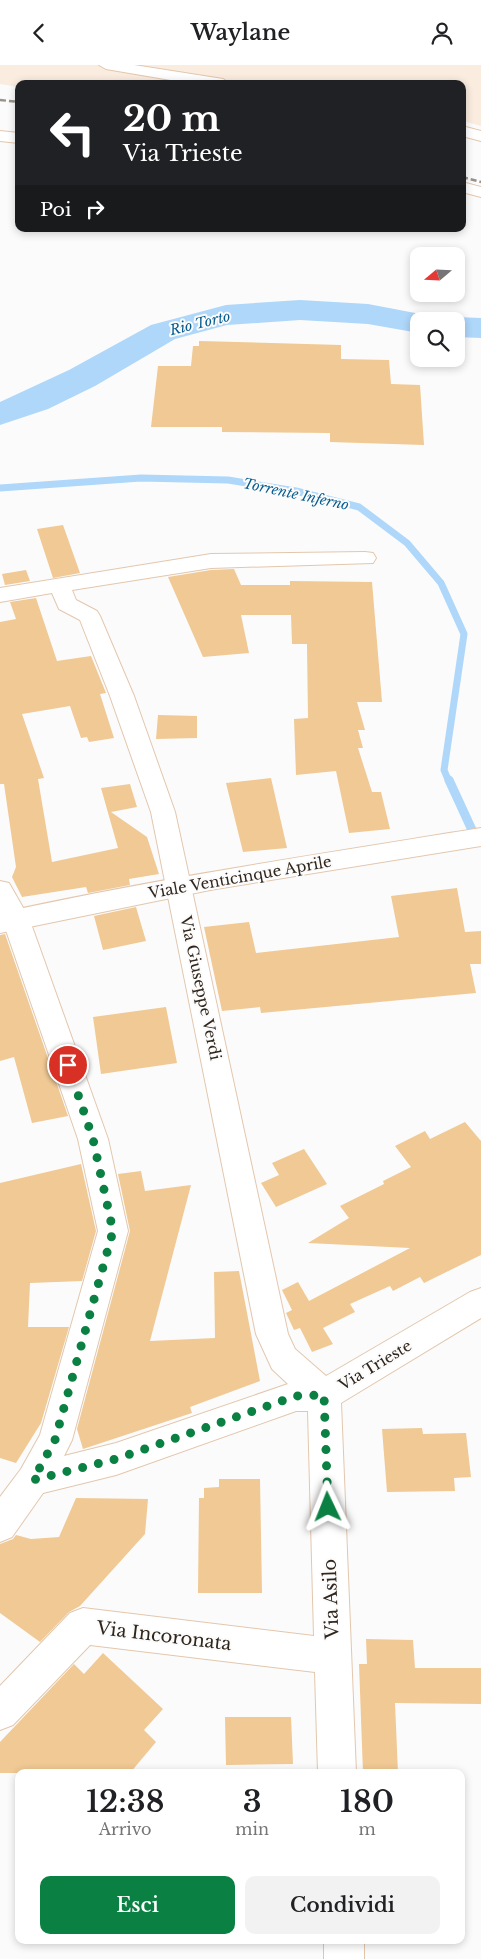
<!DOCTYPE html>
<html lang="it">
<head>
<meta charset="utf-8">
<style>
  body { margin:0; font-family:"Libre Baskerville",serif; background:#f2f2f2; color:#202124; height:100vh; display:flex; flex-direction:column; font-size:19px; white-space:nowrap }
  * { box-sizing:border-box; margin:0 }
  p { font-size:16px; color:#757577 }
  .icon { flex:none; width:28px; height:28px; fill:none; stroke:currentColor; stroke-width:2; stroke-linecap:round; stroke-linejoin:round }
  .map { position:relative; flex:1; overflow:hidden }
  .details { position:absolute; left:15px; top:1704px; width:450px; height:175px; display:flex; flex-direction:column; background:#fff; border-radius:10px; box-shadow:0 2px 8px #0003 }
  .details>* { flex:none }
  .guide { position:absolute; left:15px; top:15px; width:451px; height:152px; border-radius:10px; box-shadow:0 2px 8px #0003; background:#202124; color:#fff; overflow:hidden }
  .needle { width:32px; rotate:251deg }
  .controls { position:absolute; left:410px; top:182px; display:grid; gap:10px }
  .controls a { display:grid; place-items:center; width:55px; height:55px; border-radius:10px; background:#fff; box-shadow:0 2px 8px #0003; font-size:25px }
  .pin { position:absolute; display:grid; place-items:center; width:42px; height:42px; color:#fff; margin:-21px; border:2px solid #fff; border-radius:50%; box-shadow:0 1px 5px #0007 }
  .me { position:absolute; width:55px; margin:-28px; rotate:358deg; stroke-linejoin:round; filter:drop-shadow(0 0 4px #0008) }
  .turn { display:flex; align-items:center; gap:18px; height:105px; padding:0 25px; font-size:22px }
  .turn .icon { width:65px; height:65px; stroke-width:2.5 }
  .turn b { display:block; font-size:35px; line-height:42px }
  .then { display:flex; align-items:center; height:48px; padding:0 25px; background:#0003; gap:10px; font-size:19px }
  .eta { display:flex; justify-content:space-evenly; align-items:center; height:85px; text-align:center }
  .eta b { font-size:30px; font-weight:600; line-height:35px }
  .cta { display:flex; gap:10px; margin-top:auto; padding:10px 25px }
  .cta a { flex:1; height:58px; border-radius:10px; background:#0b8043; color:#fff; font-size:20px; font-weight:600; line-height:58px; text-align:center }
  .cta a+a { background:#f2f2f2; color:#202124 }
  header { display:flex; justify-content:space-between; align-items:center; height:65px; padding:0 25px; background:#fff; font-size:22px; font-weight:600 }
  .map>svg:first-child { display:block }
  .built { fill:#faecdf }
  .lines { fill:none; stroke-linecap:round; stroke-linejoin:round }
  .stream-far1 { stroke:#aed7fa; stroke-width:7 }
  .stream { stroke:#aed7fa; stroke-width:9 }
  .river { fill:#aed7fa; fill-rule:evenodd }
  .building { fill:#f0c994 }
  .street-casing { stroke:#e3c7ad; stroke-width:2 }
  .secondary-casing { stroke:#e3c7ad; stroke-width:2 }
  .primary-casing { stroke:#e3c7ad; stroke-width:2 }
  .street { fill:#fff; fill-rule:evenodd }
  .secondary { fill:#fff; fill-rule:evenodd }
  .primary { fill:#fff; fill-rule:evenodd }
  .rail { stroke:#96918c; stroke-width:2.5; stroke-dasharray:6 3; stroke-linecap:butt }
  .route { stroke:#0b8043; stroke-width:9; stroke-dasharray:0 16.2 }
  .labels { text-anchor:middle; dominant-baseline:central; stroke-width:4; stroke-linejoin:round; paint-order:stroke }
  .far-water-label { font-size:14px; font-style:italic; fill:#065c90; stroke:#fbfbfb }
  .street-label { font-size:15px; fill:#30261c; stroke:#fbfbfb }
  .near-street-label { font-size:18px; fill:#30261c; stroke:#fbfbfb }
</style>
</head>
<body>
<header><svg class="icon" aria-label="back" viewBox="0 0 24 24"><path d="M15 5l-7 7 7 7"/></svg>Waylane<svg class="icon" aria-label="person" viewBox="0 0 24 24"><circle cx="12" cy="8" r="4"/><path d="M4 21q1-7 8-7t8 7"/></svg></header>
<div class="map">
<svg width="481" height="1894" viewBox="0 0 481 1894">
  <rect width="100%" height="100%" fill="#fbfbfb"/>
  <path class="built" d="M 0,0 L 481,0 L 481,61 L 463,56 L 462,19 L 19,19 L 19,22 L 0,19 Z"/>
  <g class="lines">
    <path class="stream-far1" d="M 0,423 L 141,413 L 228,415 L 296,426 L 359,442 L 407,478 L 441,518 L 464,569 L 444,705 L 449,717"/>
    <path class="stream" d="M 449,715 L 472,765 L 481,772"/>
    <path class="river" d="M 300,235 L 368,239 L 431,251 L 435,256 L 419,256 L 419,268 L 368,259 L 300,255 L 227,260 L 175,274 L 95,321 L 48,344 L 0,360 L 0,337 L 69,305 L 151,260 L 226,240 Z
      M 456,252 L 481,253 L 481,273 L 456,272 L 456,256 L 443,256 Z"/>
  </g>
  <path class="building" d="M 199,276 L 341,280 L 341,294 L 389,295 L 391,319 L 420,320 L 424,380 L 330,377 L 330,368 L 222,367 L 222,362 L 151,362 L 158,301 L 191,301 L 193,281 L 199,281 Z
    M 63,460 L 80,508 L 53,513 L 37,464 Z
    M 234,504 L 241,520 L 290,520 L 290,516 L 372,517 L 382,637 L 357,637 L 365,665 L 358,665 L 363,683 L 358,683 L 372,727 L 381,727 L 390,764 L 349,768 L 336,706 L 296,710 L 294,654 L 308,653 L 307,579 L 292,579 L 291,550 L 241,550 L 249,588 L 203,592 L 168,512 L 211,505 Z
    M 26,505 L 30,516 L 5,520 L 2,509 Z
    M 36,533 L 57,596 L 91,591 L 106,628 L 100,629 L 114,673 L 89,677 L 87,672 L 81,673 L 70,641 L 22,649 L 44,713 L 38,714 L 52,797 L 118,783 L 101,723 L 130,719 L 137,742 L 111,747 L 147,772 L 159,809 L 129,814 L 130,820 L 88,828 L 86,822 L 22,832 L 12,812 L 16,802 L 4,719 L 0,719 L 0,557 L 16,554 L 10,537 Z
    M 158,650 L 197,651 L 197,673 L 156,674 Z
    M 271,713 L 287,783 L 243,787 L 226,718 Z
    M 457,823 L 465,867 L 481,866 L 481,899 L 470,899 L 476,928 L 261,948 L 260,942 L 222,946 L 204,862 L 249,857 L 256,888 L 399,872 L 391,831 Z
    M 136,842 L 146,876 L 103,885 L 94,851 Z
    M 5,869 L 68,1051 L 32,1058 L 14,992 L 0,996 L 0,870 Z
    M 166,942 L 177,998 L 101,1009 L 93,952 Z
    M 465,1057 L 481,1076 L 481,1190 L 424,1218 L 420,1212 L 393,1226 L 390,1221 L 350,1239 L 355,1247 L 323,1263 L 333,1279 L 312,1287 L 300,1263 L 294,1265 L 286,1248 L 292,1245 L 282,1225 L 298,1217 L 309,1236 L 410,1183 L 308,1178 L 349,1153 L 340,1141 L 384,1119 L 383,1116 L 411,1102 L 395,1081 L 425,1066 L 430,1074 Z
    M 304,1084 L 327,1119 L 276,1142 L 261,1118 L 279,1110 L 272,1098 Z
    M 81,1099 L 96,1166 L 82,1216 L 30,1218 L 28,1262 L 69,1262 L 41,1358 L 16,1398 L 0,1393 L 0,1118 Z
    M 141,1106 L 145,1126 L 191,1120 L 150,1276 L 215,1273 L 214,1207 L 239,1206 L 260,1316 L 190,1342 L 192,1348 L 83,1384 L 77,1364 L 130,1166 L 118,1109 Z
    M 422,1363 L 423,1369 L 466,1368 L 471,1412 L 454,1413 L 455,1426 L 387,1427 L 382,1364 Z
    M 219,1414 L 260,1414 L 262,1528 L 198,1528 L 199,1433 L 204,1433 L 204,1423 L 219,1422 Z
    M 76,1433 L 148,1434 L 145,1469 L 80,1541 L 69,1547 L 40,1577 L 0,1548 L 0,1479 L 13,1474 L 16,1470 L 31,1474 L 59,1472 Z
    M 366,1574 L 413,1575 L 415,1603 L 481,1603 L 481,1639 L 395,1638 L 398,1708 L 363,1708 L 359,1599 L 367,1599 Z
    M 103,1588 L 163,1644 L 144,1665 L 156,1677 L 130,1708 L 0,1708 L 0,1677 L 74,1599 L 84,1609 Z
    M 225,1652 L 291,1652 L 293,1699 L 226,1700 Z"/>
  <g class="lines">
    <g class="street-casing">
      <path id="street" d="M 99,0 L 134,0 L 223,14 L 230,19 L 194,19 L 106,4 Z
        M 462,61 L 481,66 L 481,76 L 462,71 Z
        M 365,487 L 373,488 L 376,493 L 373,498 L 211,503 L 72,525 L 76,535 L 97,546 L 100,551 L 134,631 L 175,747 L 288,1269 L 295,1284 L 326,1311 L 470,1227 L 481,1223 L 481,1253 L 341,1338 L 356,1708 L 318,1708 L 315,1607 L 90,1580 L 13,1660 L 0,1665 L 0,1621 L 70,1548 L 83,1543 L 314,1571 L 308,1346 L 296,1346 L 116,1410 L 43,1428 L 12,1472 L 0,1477 L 0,1432 L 21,1404 L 40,1370 L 98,1166 L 78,1074 L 0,848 L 0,816 L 9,818 L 29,853 L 108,1074 L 128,1166 L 72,1375 L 64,1391 L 116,1378 L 288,1319 L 272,1304 L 256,1269 L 151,747 L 110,631 L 80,555 L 59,544 L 52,528 L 0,537 L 0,523 L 211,489 Z
        M 324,1875 L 364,1875 L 364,1894 L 324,1894 Z"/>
    </g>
    <g class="secondary-casing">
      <path id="secondary" d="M 481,763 L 481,781 L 210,825 L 0,868 L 0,848 C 159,813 320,789 481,763 Z"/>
    </g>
    <g class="primary-casing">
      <path id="primary" d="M 0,66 L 19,68 L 19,78 L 0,76 Z
        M 462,117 L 481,122 L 481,132 L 462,127 Z"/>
    </g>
    <use href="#street" class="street"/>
    <use href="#secondary" class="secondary"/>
    <use href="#primary" class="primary"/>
    <path class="rail" d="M 0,35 L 19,37
      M 462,112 L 481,117"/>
  </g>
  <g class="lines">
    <path class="route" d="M 68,1000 L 93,1074 L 113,1166 L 55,1375 L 33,1415 L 116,1394 L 296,1331 L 324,1330 L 328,1442"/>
  </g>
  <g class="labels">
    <g class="far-water-label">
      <text transform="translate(200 258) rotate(-14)">Rio Torto</text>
      <text transform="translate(296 429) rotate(12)">Torrente Inferno</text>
    </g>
    <g class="street-label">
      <text transform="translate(240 812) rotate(-10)">Viale Venticinque Aprile</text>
      <text transform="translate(201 923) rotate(78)">Via Giuseppe Verdi</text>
      <text transform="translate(375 1300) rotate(-31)">Via Trieste</text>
    </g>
    <g class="near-street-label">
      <text transform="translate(331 1534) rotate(-92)">Via Asilo</text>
      <text transform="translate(164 1571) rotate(7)">Via Incoronata</text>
    </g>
  </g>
</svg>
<div class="controls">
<a><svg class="needle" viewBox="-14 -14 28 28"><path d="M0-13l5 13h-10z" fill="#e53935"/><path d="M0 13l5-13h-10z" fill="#757577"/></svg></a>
<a><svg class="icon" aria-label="search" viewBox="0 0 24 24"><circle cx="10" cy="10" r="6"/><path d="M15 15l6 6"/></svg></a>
</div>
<div class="pin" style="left:68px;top:1000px;background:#d93025"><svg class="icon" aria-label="arrive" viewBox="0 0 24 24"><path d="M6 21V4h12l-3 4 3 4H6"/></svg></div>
<svg class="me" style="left:328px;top:1442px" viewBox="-20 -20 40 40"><path d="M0-17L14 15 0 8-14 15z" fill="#0b8043" stroke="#fff" stroke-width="4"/></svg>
<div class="guide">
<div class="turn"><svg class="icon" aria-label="left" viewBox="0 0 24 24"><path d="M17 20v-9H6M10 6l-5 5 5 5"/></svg><div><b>20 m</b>Via Trieste</div></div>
<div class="then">Poi<svg class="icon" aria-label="right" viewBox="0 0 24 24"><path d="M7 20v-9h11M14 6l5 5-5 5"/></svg></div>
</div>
<section class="details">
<div class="eta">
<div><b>12:38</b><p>Arrivo</p></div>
<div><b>3</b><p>min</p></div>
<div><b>180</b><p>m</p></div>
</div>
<div class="cta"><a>Esci</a><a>Condividi</a></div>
</section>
</div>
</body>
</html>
